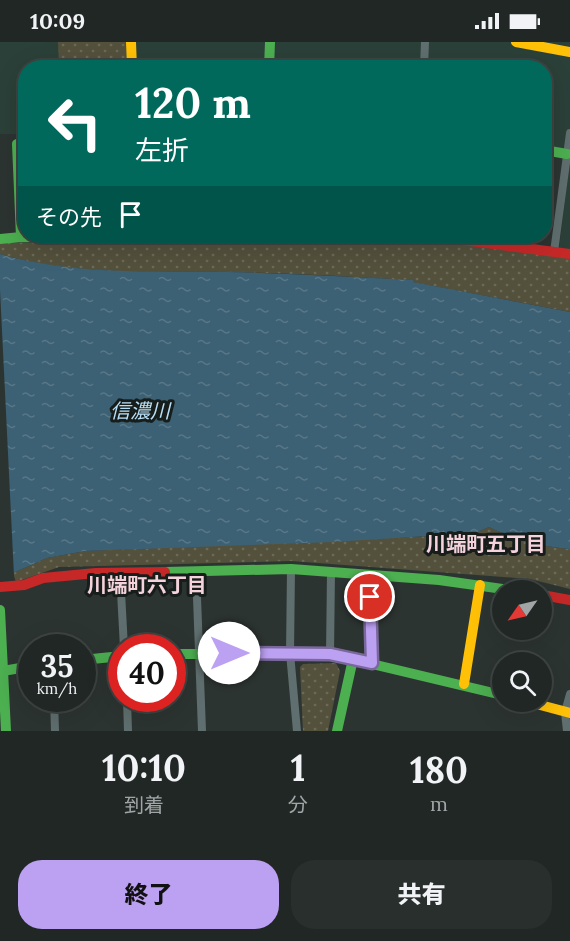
<!DOCTYPE html>
<html lang="ja">
<head>
<meta charset="utf-8">
<style>
  body { margin:0; font-family:Lora,"Noto Sans JP",serif; background:#292f2d; color:#f1f3f6; height:100vh; display:flex; flex-direction:column; font-size:22px; white-space:nowrap }
  * { box-sizing:border-box; margin:0 }
  p { font-size:20px; color:#a2a5a7 }
  .icon { flex:none; width:33px; height:33px; fill:none; stroke:currentColor; stroke-width:2; stroke-linecap:round; stroke-linejoin:round }
  .map { position:relative; height:689px; overflow:hidden }
  .sheet { display:flex; flex-direction:column; background:#212725; flex:1 }
  .sheet>* { flex:none }
  .hud { position:absolute; left:18px; top:18px; width:534px; height:183px; border-radius:24px; box-shadow:0 6px 24px #0002,0 0 0 2px #3e4442; background:#00695c; color:#fff; overflow:hidden }
  .needle { width:39px; rotate:236deg }
  .controls { position:absolute; left:492px; top:538px; display:grid; gap:12px }
  .controls a { display:grid; place-items:center; width:60px; height:60px; border-radius:50%; background:#212725; box-shadow:0 6px 24px #0002,0 0 0 2px #3e4442; font-size:30px }
  .speed { position:absolute; left:18px; top:592px; display:flex; gap:12px; font-size:30px; font-weight:700; text-align:center }
  .speed>* { display:grid; place-content:center; width:78px; height:78px; border-radius:50%; background:#212725; box-shadow:0 6px 24px #0002,0 0 0 2px #3e4442; line-height:1 }
  .speed small { font-size:15px; font-weight:400 }
  .speed .limit { border:9px solid #d22; background:#fff; color:#111 }
  .pin { position:absolute; display:grid; place-items:center; width:51px; height:51px; color:#fff; margin:-26px; border:3px solid #fff; border-radius:50%; box-shadow:0 2px 6px #0007 }
  .me { position:absolute; width:66px; margin:-33px; rotate:90deg; stroke-linejoin:round; filter:drop-shadow(0 0 4px #0008) }
  .turn { display:flex; align-items:center; gap:21px; height:126px; padding:0 18px; font-size:27px }
  .turn .icon { width:78px; height:78px; stroke-width:2.5 }
  .turn b { display:block; font-size:42px; line-height:51px }
  .then { display:flex; align-items:center; height:57px; padding:0 18px; background:#0003; gap:12px; font-size:22px }
  .eta { display:flex; justify-content:space-evenly; align-items:center; height:102px; text-align:center }
  .eta b { font-size:36px; font-weight:800; line-height:42px }
  .action { display:flex; gap:12px; margin-top:auto; padding:12px 18px }
  .action a { flex:1; height:69px; border-radius:24px; background:#bca0f2; color:#111; font-size:24px; font-weight:800; line-height:69px; text-align:center }
  .action a+a { background:#292f2d; color:#f1f3f6 }
  .status { display:flex; justify-content:space-between; align-items:center; height:42px; padding:0 30px; background:#212725; direction:ltr }
  .status svg { height:16px; fill:currentColor }
  .map>svg:first-child { display:block }
  .built { fill:#2b4038 }
  .grass { fill:url(#grass-dots) }
  .water { fill:url(#water-ripples) }
  .pier { fill:#2c3431 }
  .lines { fill:none; stroke-linecap:round; stroke-linejoin:round }
  .street { stroke:#5f6e6e; stroke-width:8 }
  .fast { stroke:#4caf50; stroke-width:10 }
  .slow { stroke:#ffc107; stroke-width:10 }
  .jam { stroke:#c62828; stroke-width:10 }
  .route-casing { stroke:#7a689d; stroke-width:15 }
  .route { stroke:#bca0f2; stroke-width:10 }
  .labels { text-anchor:middle; dominant-baseline:central; stroke-width:6; stroke-linejoin:round; paint-order:stroke }
  .water-label { font-size:20px; font-style:italic; fill:#b9dff7; stroke:#161d1a }
  .neighbourhood-label { font-size:20px; font-weight:bold; fill:#f5d3dc; stroke:#161d1a }
</style>
</head>
<body>
<div class="status"><b>10:09</b><svg viewBox="0 0 49 12"><path d="M0 12V9h3v3zM5 12V6h3v6zM10 12V3h3v9zM15 12V0h3v12zM26 1h20v11H26zM47 4h2v5h-2z"/></svg></div>
<div class="map">
<svg width="570" height="689" viewBox="0 0 570 689">
  <defs>
    <pattern id="grass-dots" width="8" height="8" patternUnits="userSpaceOnUse" patternTransform="scale(1.5)"><rect width="8" height="8" fill="#53513c"/><path d="M2 2h.1M6 6h.1" fill="none" stroke="#6b6957" stroke-width="1.8" stroke-linecap="round"/></pattern>
    <pattern id="water-ripples" width="26" height="14" patternUnits="userSpaceOnUse" patternTransform="scale(1.5)"><rect width="26" height="14" fill="#3d6174"/><path d="M2 4q2-2 4 0t4 0M15 11q2-2 4 0t4 0" fill="none" stroke="#587787"/></pattern>
  </defs>
  <rect width="100%" height="100%" fill="#2c3431"/>
  <path class="built" d="M 0,0 L 570,0 L 570,109 L 545,105 L 544,26 L 26,26 L 25,92 L 0,92 Z
    M 570,119 L 570,209 L 559,207 Z"/>
  <path class="grass" d="M 58,0 L 126,0 L 127,25 L 59,25 Z
    M 360,194 C 431,195 500,206 570,216 L 570,270 L 412,240 L 412,238 C 351,235 290,231 228,230 C 153,229 73,234 0,212 L 0,200 L 92,203 L 216,198 L 302,198 Z
    M 489,485 C 513,497 543,505 570,507 L 570,547 L 530,537 L 291,519 L 59,525 L 16,540 L 13,531 L 47,516 L 85,509 L 432,494 L 475,491 Z
    M 336,621 L 340,629 L 328,689 L 303,689 L 300,625 L 303,622 Z"/>
  <path class="water" d="M 0,212 C 72,233 151,229 226,230 C 288,231 350,235 413,238 L 413,240 L 570,270 L 570,507 C 543,505 513,497 489,485 L 475,491 L 332,500 L 85,509 L 47,516 L 13,531 L 0,531 Z"/>
  <path class="pier" d="M 0,248 L 14,534 L 0,534 Z"/>
  <g class="lines">
    <path class="street" d="M 424,26 L 425,0
      M 554,210 L 570,91
      M 291,527 L 290,611 L 297,689
      M 196,529 L 202,689
      M 120,531 L 124,606
      M 370,533 L 372,621
      M 330,612 L 331,530
      M 54,657 L 55,689
      M 127,657 L 128,689
      M 567,689 L 565,670 L 570,652"/>
    <path class="fast" d="M 269,26 L 270,0
      M 544,108 L 567,112
      M 21,195 L 17,102 L 26,98
      M 0,197 L 21,195 L 140,197 L 252,194
      M 165,530 L 291,527 L 439,538 L 517,549
      M 0,568 L 6,689
      M 172,612 L 330,612 L 502,653
      M 82,618 L 122,614
      M 3,629 L 32,624
      M 337,689 L 353,617"/>
    <path class="slow" d="M 131,0 L 132,26
      M 516,0 L 570,10
      M 464,642 L 480,543
      M 529,660 L 570,671"/>
    <path class="jam" d="M 433,194 L 570,212
      M 0,545 L 24,543 L 43,536 L 96,531 L 165,530
      M 542,553 L 570,558"/>
  </g>
  <g class="lines">
    <g class="route-casing">
      <path id="route" d="M 229,611 L 330,612 L 372,621 L 370,555"/>
    </g>
    <use href="#route" class="route"/>
  </g>
  <g class="labels">
    <g class="water-label">
      <text x="140" y="368">信濃川</text>
    </g>
    <g class="neighbourhood-label">
      <text x="486" y="501">川端町五丁目</text>
      <text x="147" y="542">川端町六丁目</text>
    </g>
  </g>
</svg>
<div class="controls">
<a><svg class="needle" viewBox="-14 -14 28 28"><path d="M0-13l5 13h-10z" fill="#e53935"/><path d="M0 13l5-13h-10z" fill="#a2a5a7"/></svg></a>
<a><svg class="icon" aria-label="search" viewBox="0 0 24 24"><circle cx="10" cy="10" r="6"/><path d="M15 15l6 6"/></svg></a>
</div>
<div class="speed"><div>35<small>km/h</small></div><div class="limit">40</div></div>
<div class="pin" style="left:370px;top:555px;background:#d93025"><svg class="icon" aria-label="arrive" viewBox="0 0 24 24"><path d="M6 21V4h12l-3 4 3 4H6"/></svg></div>
<svg class="me" style="left:229px;top:611px" viewBox="-20 -20 40 40"><circle r="19" fill="#fff"/><path d="M0-13L10 11 0 6-10 11z" fill="#bca0f2"/></svg>
<div class="hud">
<div class="turn"><svg class="icon" aria-label="left" viewBox="0 0 24 24"><path d="M17 20v-9H6M10 6l-5 5 5 5"/></svg><div><b>120 m</b>左折</div></div>
<div class="then">その先<svg class="icon" aria-label="arrive" viewBox="0 0 24 24"><path d="M6 21V4h12l-3 4 3 4H6"/></svg></div>
</div>
</div>
<section class="sheet">
<div class="eta">
<div><b>10:10</b><p>到着</p></div>
<div><b>1</b><p>分</p></div>
<div><b>180</b><p>m</p></div>
</div>
<div class="action"><a>終了</a><a>共有</a></div>
</section>
</body>
</html>
